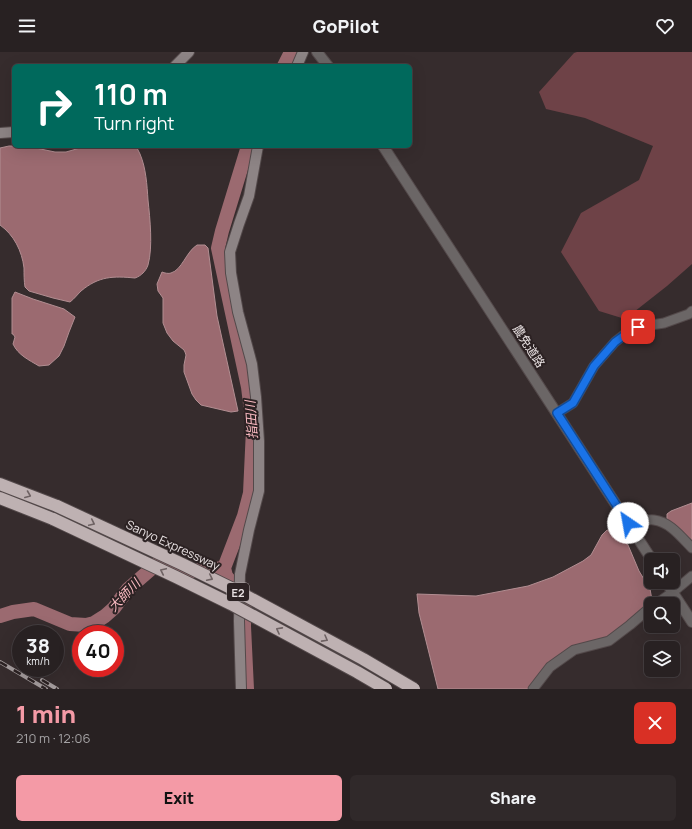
<!DOCTYPE html>
<html lang="en">
<head>
<meta charset="utf-8">
<style>
  body { margin:0; font-family:Manrope,"Noto Sans JP",sans-serif; background:#30292a; color:#f1f3f6; height:100vh; display:flex; flex-direction:column; font-size:15px; white-space:nowrap }
  * { box-sizing:border-box; margin:0 }
  p { font-size:13px; color:#a5a3a5 }
  .icon { flex:none; width:22px; height:22px; fill:none; stroke:currentColor; stroke-width:2; stroke-linecap:round; stroke-linejoin:round }
  .map { position:relative; height:637px; overflow:hidden }
  .details { display:flex; flex-direction:column; background:#282122; flex:1 }
  .details>* { flex:none }
  .guide { position:absolute; left:12px; top:12px; width:400px; height:84px; border-radius:6px; box-shadow:0 4px 16px #0002,0 0 0 1px #443e40; background:#00695c; color:#fff; overflow:hidden }
  .fabs { position:absolute; left:644px; top:501px; display:grid; gap:8px }
  .fabs a { display:grid; place-items:center; width:36px; height:36px; border-radius:6px; background:#282122; box-shadow:0 4px 16px #0002,0 0 0 1px #443e40; font-size:20px }
  .speed { position:absolute; left:12px; top:573px; display:flex; gap:8px; font-size:20px; font-weight:700; text-align:center }
  .speed>* { display:grid; place-content:center; width:52px; height:52px; border-radius:50%; background:#282122; box-shadow:0 4px 16px #0002,0 0 0 1px #443e40; line-height:1 }
  .speed small { font-size:10px; font-weight:400 }
  .speed .limit { border:6px solid #d22; background:#fff; color:#111 }
  .pin { position:absolute; display:grid; place-items:center; width:34px; height:34px; color:#fff; margin:-17px; border-radius:8px; box-shadow:0 2px 6px #0006 }
  .me { position:absolute; width:44px; margin:-22px; rotate:327deg; stroke-linejoin:round; filter:drop-shadow(0 0 3px #0008) }
  .turn { display:flex; align-items:center; gap:14px; height:84px; padding:0 16px; font-size:18px }
  .turn .icon { width:52px; height:52px; stroke-width:2.5 }
  .turn b { display:block; font-size:28px; line-height:34px }
  .round { display:grid; place-items:center; flex:none; width:42px; height:42px; border-radius:6px; background:#30292a }
  .overview { display:flex; align-items:center; justify-content:space-between; height:68px; padding:0 16px }
  h1 { font-size:24px; font-weight:800; line-height:30px; color:#f49aa6 }
  .primary-button { display:flex; gap:8px; margin-top:auto; padding:8px 16px }
  .primary-button a { flex:1; height:46px; border-radius:6px; background:#f49aa6; color:#111; font-size:16px; font-weight:800; line-height:46px; text-align:center }
  .primary-button a+a { background:#30292a; color:#f1f3f6 }
  header { display:flex; justify-content:space-between; align-items:center; height:52px; padding:0 16px; background:#282122; font-size:18px; font-weight:800 }
  .map>svg:first-child { display:block }
  .green { fill:#6e4247 }
  .water { fill:#9b6a70; stroke:#b28e92 }
  .lines { fill:none; stroke-linecap:round; stroke-linejoin:round }
  .river { stroke:#9b6a70; stroke-width:14 }
  .minor-casing { stroke:#53494a; stroke-width:11 }
  .tertiary-casing { stroke:#53494a; stroke-width:12 }
  .secondary-casing { stroke:#53494a; stroke-width:12 }
  .motorway-casing { stroke:#53494a; stroke-width:14 }
  .minor { stroke:#6b6666; stroke-width:9 }
  .tertiary { stroke:#6b6666; stroke-width:10 }
  .secondary { stroke:#8d8485; stroke-width:10 }
  .motorway { stroke:#beb1b2; stroke-width:12 }
  .rail-casing { stroke:#a49c9d; stroke-width:4 }
  .rail { stroke:#2c2223; stroke-width:2.5; stroke-dasharray:8; stroke-linecap:butt }
  .motorway-bridge-casing { stroke:#53494a; stroke-width:14; stroke-linecap:butt }
  .motorway-bridge { stroke:#beb1b2; stroke-width:12 }
  .oneway { stroke:#6e6263 }
  .route-casing { stroke:#114b97; stroke-width:10 }
  .route { stroke:#1a73e8; stroke-width:7 }
  .labels { text-anchor:middle; dominant-baseline:central; stroke-width:4; stroke-linejoin:round; paint-order:stroke }
  .shield { fill:#2c2223; stroke:#b0a8a9; stroke-width:1 }
  .shield-label { font-size:11px; font-weight:bold; fill:#e9e2e3 }
  .street-label { font-size:12px; fill:#e9e2e3; stroke:#2c2223 }
  .water-label { font-size:13px; font-style:italic; fill:#fbbbc2; stroke:#2c2223 }
</style>
</head>
<body>
<header><svg class="icon" aria-label="menu" viewBox="0 0 24 24"><path d="M4 6h16M4 12h16M4 18h16"/></svg>GoPilot<svg class="icon" aria-label="heart" viewBox="0 0 24 24"><path d="M12 20l-8-8c-3-5 5-10 8-4 3-6 11-1 8 4z"/></svg></header>
<div class="map">
<svg width="692" height="637" viewBox="0 0 692 637">
  <rect width="100%" height="100%" fill="#362c2d"/>
  <path class="green" d="M 577,0 L 692,0 L 692,212 L 667,234 L 625,267 L 599,259 L 561,200 L 581,161 L 639,128 L 653,94 L 585,66 L 546,57 L 539,40 L 574,1 Z"/>
  <path class="water" d="M 9,94 L 26,94 L 55,100 L 66,100 L 87,94 L 136,94 C 137,97 139,99 140,102 C 146,116 147,133 148,148 C 150,167 153,195 148,213 C 146,219 141,224 135,226 C 113,224 99,224 81,239 C 77,243 74,247 70,250 L 53,246 L 29,239 L 25,235 C 24,229 24,222 24,216 C 22,199 14,183 0,173 L 0,96 Z
    M 197,193 L 205,193 L 208,196 L 217,264 L 238,359 L 231,360 L 201,353 L 196,348 L 192,342 L 184,320 L 184,313 L 186,303 L 185,300 L 184,298 L 173,289 L 167,281 L 163,271 L 163,246 L 158,239 L 157,232 L 162,220 C 164,221 169,222 171,221 C 182,218 186,200 197,193 Z
    M 15,240 L 33,247 L 64,257 L 75,265 L 69,280 L 64,294 L 59,304 L 49,313 L 39,314 C 29,308 18,303 13,292 L 15,285 L 13,282 L 12,282 L 12,246 Z
    M 692,451 L 692,490 L 667,467 L 667,462 L 671,459 Z
    M 607,478 L 612,478 L 618,480 L 628,493 L 639,519 L 650,537 L 652,548 L 650,552 L 607,586 L 566,600 L 547,611 L 534,630 L 527,637 L 438,637 L 419,561 L 417,542 L 476,544 L 528,534 L 553,525 L 583,509 L 591,503 L 602,483 Z"/>
  <g class="lines">
    <path class="river" d="M 284,14 L 291,0
      M 0,564 L 13,560 L 34,557 L 70,572 L 86,573 L 94,571 L 105,564 L 114,556 L 128,537 L 158,511 L 170,512 L 192,519 L 224,516
      M 247,637 L 244,574 L 245,547 L 226,524 L 224,516 L 244,464 L 250,441 L 253,377 L 248,335 L 218,196 L 222,179 L 248,94"/>
    <g class="minor-casing">
      <path id="minor" d="M 557,361 L 573,351 L 594,314 L 615,290 L 625,282 L 638,275 L 664,271 L 689,262 L 692,259
        M 628,471 C 635,470 647,467 654,468 C 670,470 681,485 692,496
        M 656,552 L 673,540 L 692,524
        M 533,637 L 550,615 L 574,598 L 609,589 L 630,573 L 651,555"/>
    </g>
    <g class="tertiary-casing">
      <path id="tertiary" d="M 317,0 L 328,14
        M 383,94 L 652,508
        M 666,530 L 692,570"/>
    </g>
    <g class="secondary-casing">
      <path id="secondary" d="M 175,14 L 189,0
        M 297,14 L 303,0
        M 0,81 L 14,80
        M 241,637 L 239,569 L 240,522 L 249,478 L 259,439 L 259,389 L 256,345 L 252,312 L 238,260 L 231,221 L 230,200 L 239,172 L 249,144 L 258,94"/>
    </g>
    <g class="motorway-casing">
      <path id="motorway" d="M 0,432 L 57,454
        M 0,446 L 53,467"/>
    </g>
    <use href="#minor" class="minor"/>
    <use href="#tertiary" class="tertiary"/>
    <use href="#secondary" class="secondary"/>
    <use href="#motorway" class="motorway"/>
    <g class="rail-casing">
      <path id="rail" d="M 0,610 L 46,637
        M 42,628 L 57,637"/>
    </g>
    <use href="#rail" class="rail"/>
    <g class="motorway-bridge-casing">
      <path id="motorway-bridge" d="M 57,454 L 182,512 L 237,539 L 363,607 L 414,637
        M 53,467 L 176,525 L 231,552 L 357,620 L 386,637"/>
    </g>
    <use href="#motorway-bridge" class="motorway-bridge"/>
  </g>
  <defs><path id="oneway-chevron" d="M-2-3.5L2.5 0L-2 3.5" fill="none" stroke-width="1.6" stroke-linecap="round" stroke-linejoin="round"/></defs>
  <g class="oneway">
    <use href="#oneway-chevron" transform="translate(28 443) rotate(22)"/>
    <use href="#oneway-chevron" transform="translate(92 471) rotate(25)"/>
    <use href="#oneway-chevron" transform="translate(163 519) rotate(-155)"/>
    <use href="#oneway-chevron" transform="translate(210 526) rotate(26)"/>
    <use href="#oneway-chevron" transform="translate(279 578) rotate(-152)"/>
    <use href="#oneway-chevron" transform="translate(325 587) rotate(29)"/>
  </g>
  <g class="lines">
    <g class="route-casing">
      <path id="route" d="M 628,471 L 557,361 L 573,351 L 594,314 L 615,290 L 626,282 L 638,275"/>
    </g>
    <use href="#route" class="route"/>
  </g>
  <g class="labels">
    <rect class="shield" x="227" y="531" width="22" height="18" rx="3"/>
    <g class="shield-label">
      <text x="238" y="540">E2</text>
    </g>
    <g class="street-label">
      <text transform="translate(529 294) rotate(57)">農免道路</text>
      <text transform="translate(173 493) rotate(25)">Sanyo Expressway</text>
    </g>
    <g class="water-label">
      <text transform="translate(251 368) rotate(-94)">指田川</text>
      <text transform="translate(124 543) rotate(-46)">大師川</text>
    </g>
  </g>
</svg>
<div class="fabs">
<a><svg class="icon" aria-label="sound" viewBox="0 0 24 24"><path d="M4 9h4l5-4v14l-5-4H4zM17 9q2 3 0 6"/></svg></a>
<a><svg class="icon" aria-label="search" viewBox="0 0 24 24"><circle cx="10" cy="10" r="6"/><path d="M15 15l6 6"/></svg></a>
<a><svg class="icon" aria-label="layers" viewBox="0 0 24 24"><path d="M12 4l9 5-9 5-9-5zM3 14l9 5 9-5"/></svg></a>
</div>
<div class="speed"><div>38<small>km/h</small></div><div class="limit">40</div></div>
<div class="pin" style="left:638px;top:275px;background:#d93025"><svg class="icon" aria-label="arrive" viewBox="0 0 24 24"><path d="M6 21V4h12l-3 4 3 4H6"/></svg></div>
<svg class="me" style="left:628px;top:471px" viewBox="-20 -20 40 40"><circle r="19" fill="#fff"/><path d="M0-13L10 11 0 6-10 11z" fill="#1a73e8"/></svg>
<div class="guide">
<div class="turn"><svg class="icon" aria-label="right" viewBox="0 0 24 24"><path d="M7 20v-9h11M14 6l5 5-5 5"/></svg><div><b>110 m</b>Turn right</div></div>
</div>
</div>
<section class="details">
<div class="overview"><div><h1>1 min</h1><p>210 m · 12:06</p></div><a class="round" style="background:#d93025;color:#fff"><svg class="icon" aria-label="close" viewBox="0 0 24 24"><path d="M6 6l12 12M18 6L6 18"/></svg></a></div>
<div class="primary-button"><a>Exit</a><a>Share</a></div>
</section>
</body>
</html>
